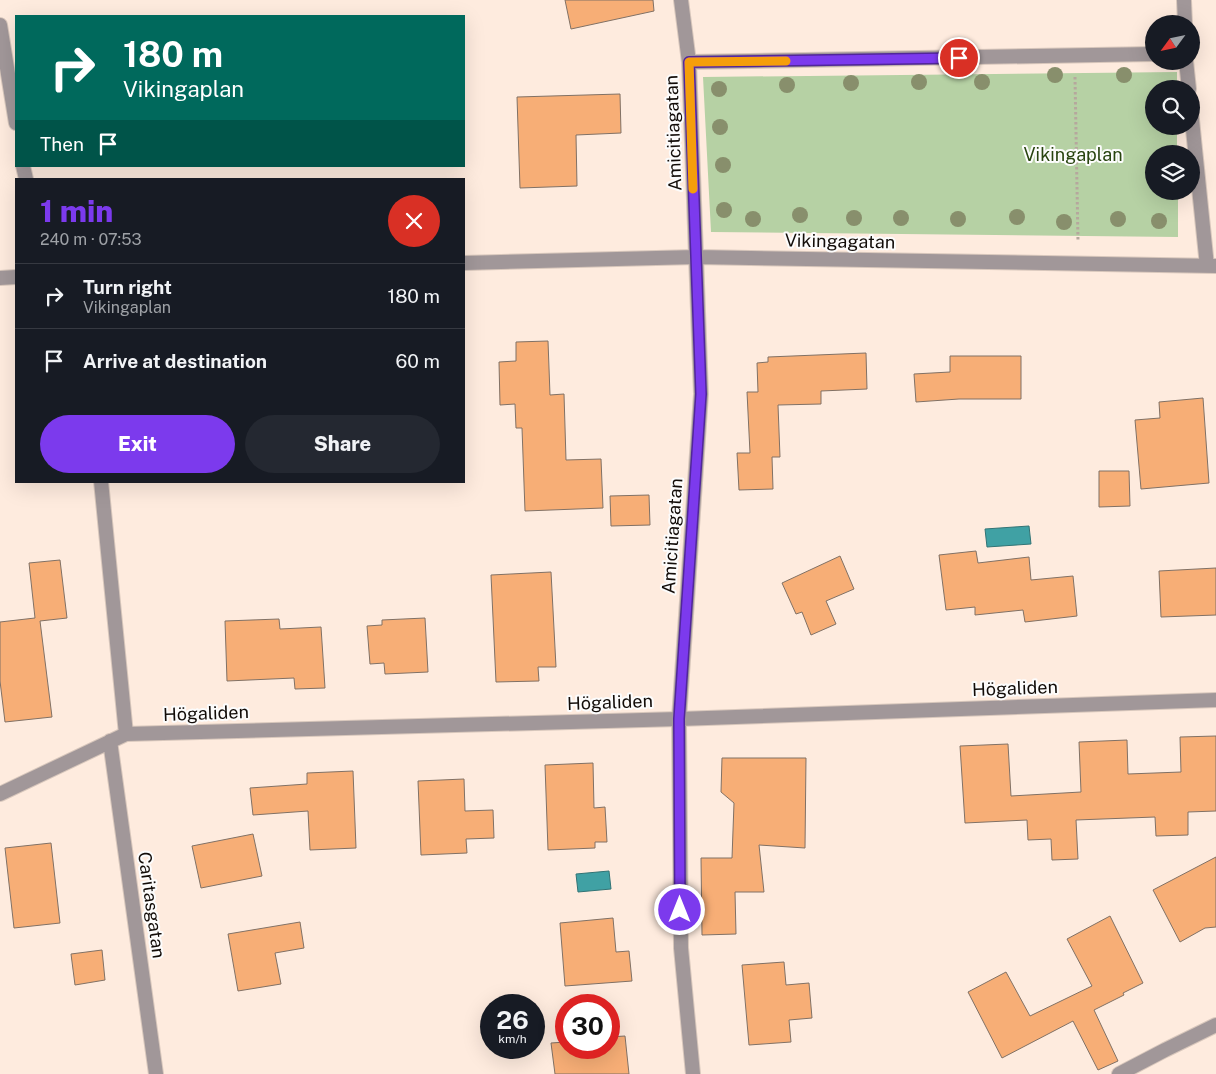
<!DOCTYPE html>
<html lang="en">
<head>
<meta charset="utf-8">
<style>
  body { margin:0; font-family:"Public Sans",sans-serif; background:#242831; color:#f1f3f6; height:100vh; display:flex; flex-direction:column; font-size:19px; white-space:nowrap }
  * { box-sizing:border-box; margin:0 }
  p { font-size:16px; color:#9ea1a6 }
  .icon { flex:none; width:28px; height:28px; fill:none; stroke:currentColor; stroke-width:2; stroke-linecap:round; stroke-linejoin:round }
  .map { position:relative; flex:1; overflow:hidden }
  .panel { position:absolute; left:15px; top:178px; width:450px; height:305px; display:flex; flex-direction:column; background:#171b24; border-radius:0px; box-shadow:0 5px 20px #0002 }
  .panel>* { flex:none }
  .banner { position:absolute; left:15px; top:15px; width:450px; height:152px; border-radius:0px; box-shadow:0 5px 20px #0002; background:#00695c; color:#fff; overflow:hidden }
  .needle { width:32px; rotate:237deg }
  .tools { position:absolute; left:1145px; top:15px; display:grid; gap:10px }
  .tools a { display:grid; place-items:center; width:55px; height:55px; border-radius:50%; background:#171b24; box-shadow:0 5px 20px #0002; font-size:25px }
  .speed { position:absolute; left:480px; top:994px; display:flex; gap:10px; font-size:25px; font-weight:700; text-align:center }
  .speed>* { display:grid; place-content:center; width:65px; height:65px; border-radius:50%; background:#171b24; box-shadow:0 5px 20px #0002; line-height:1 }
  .speed small { font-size:12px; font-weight:400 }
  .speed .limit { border:8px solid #d22; background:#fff; color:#111 }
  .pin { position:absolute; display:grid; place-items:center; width:42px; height:42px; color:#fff; margin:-21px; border:2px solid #fff; border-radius:50%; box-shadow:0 1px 5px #0007 }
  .me { position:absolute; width:55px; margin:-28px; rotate:0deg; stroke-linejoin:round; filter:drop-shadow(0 0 4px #0008) }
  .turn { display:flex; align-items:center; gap:18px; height:105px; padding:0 25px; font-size:22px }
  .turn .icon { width:65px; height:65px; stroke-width:2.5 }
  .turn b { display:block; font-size:35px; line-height:42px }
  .then { display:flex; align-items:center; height:48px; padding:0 25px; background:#0003; gap:10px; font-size:19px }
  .round { display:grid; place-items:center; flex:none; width:52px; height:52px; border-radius:26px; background:#242831 }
  .headline { display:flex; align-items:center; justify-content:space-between; height:85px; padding:0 25px }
  h1 { font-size:30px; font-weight:800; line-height:38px; color:#7c3aed }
  .cta { display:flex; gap:10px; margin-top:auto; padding:10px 25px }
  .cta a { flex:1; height:58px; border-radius:30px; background:#7c3aed; color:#fff; font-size:20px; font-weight:800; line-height:58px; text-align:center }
  .cta a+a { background:#242831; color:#f1f3f6 }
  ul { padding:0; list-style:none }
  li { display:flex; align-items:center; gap:15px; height:65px; padding:0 25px; border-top:1px solid #363941 }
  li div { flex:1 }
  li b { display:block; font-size:19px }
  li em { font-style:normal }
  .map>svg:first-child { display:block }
  .green { fill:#b6d1a4 }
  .water { fill:#40a1a4; stroke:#327475 }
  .building { fill:#f7ae76; stroke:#817165 }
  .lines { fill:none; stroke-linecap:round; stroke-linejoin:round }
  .minor-casing { stroke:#d8c7bc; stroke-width:16 }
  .path { stroke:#b6a79d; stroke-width:3; stroke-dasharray:2.5 2.5; stroke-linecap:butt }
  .minor { stroke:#a19799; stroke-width:14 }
  .tree { fill:#888f6c }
  .route-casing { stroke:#51269a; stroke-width:12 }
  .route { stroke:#7c3aed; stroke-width:9 }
  .slow { stroke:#f59e0b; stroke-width:9 }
  .labels { text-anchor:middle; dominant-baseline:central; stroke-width:4; stroke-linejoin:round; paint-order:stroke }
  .street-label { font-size:18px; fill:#120c08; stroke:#fcfcfc }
  .park-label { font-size:18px; fill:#28440f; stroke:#fcfcfc }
</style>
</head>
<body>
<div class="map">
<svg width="1216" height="1074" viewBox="0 0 1216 1074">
  <rect width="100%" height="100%" fill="#feebde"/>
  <path class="green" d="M 1177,72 L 1177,89 L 1154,89 L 1154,126 L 1177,126 L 1177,154 L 1154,154 L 1154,191 L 1178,191 L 1178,237 L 711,232 L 703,77 Z"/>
  <path class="water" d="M 1029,526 L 1031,544 L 987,547 L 985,529 Z
    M 609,871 L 611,889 L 578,892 L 576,874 Z"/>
  <path class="building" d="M 565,0 L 653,0 L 654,11 L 571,29 Z
    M 620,94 L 621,133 L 576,135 L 577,186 L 520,188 L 517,97 Z
    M 548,341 L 550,395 L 564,394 L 566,460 L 601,459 L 603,508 L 525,511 L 522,428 L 516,428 L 515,404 L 500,405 L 499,362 L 516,361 L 516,342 Z
    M 866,353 L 867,389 L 821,391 L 821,404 L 778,405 L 780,457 L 772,457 L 773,489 L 739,490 L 737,453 L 750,453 L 747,392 L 758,392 L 757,363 L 768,362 L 768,357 Z
    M 950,356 L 1021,356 L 1021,399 L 959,399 L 916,402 L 914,374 L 950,372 Z
    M 1203,398 L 1209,483 L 1141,489 L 1135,420 L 1160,418 L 1159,402 Z
    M 1099,471 L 1129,471 L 1130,506 L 1099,507 Z
    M 649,495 L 650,525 L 611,526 L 610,496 Z
    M 976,551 L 978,563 L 1029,557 L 1031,580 L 1073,576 L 1077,616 L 1025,622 L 1023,610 L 975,615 L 975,607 L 946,610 L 939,555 Z
    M 840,556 L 854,589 L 826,601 L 836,624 L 811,635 L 802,612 L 796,614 L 782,583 Z
    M 60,560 L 67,618 L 40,621 L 52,717 L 5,722 L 0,681 L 0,622 L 35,618 L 29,563 Z
    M 1216,568 L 1216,615 L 1161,617 L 1159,571 Z
    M 551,572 L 556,667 L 538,667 L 539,681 L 496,682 L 491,575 Z
    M 425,618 L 428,672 L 385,674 L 384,663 L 370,664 L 367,626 L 382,625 L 382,620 Z
    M 279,619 L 280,629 L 321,627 L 325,688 L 295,689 L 294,678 L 227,681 L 225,621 Z
    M 1216,736 L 1216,811 L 1188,812 L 1188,835 L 1156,836 L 1155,817 L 1076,820 L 1078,859 L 1052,860 L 1051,839 L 1028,840 L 1027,820 L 965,823 L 960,746 L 1008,744 L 1011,796 L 1081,792 L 1079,742 L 1127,740 L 1128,774 L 1181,772 L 1180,737 Z
    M 722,758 L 806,758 L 805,848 L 759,845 L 764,892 L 735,892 L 736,934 L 702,935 L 701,858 L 732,858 L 734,803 L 721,792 Z
    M 593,763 L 594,808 L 605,807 L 607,842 L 595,842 L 595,848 L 548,850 L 545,765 Z
    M 353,771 L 356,848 L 310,850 L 308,811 L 253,815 L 250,788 L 307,784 L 307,773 Z
    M 464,779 L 465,811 L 493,810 L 494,838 L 466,839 L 467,853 L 421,855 L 418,781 Z
    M 253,834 L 262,876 L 201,888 L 192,846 Z
    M 51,843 L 60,923 L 14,928 L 5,848 Z
    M 1216,857 L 1216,927 L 1205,928 L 1180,942 L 1153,890 Z
    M 1110,916 L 1143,983 L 1123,993 L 1124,995 L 1094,1010 L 1118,1061 L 1098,1070 L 1073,1021 L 1002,1058 L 968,992 L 1006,972 L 1030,1016 L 1092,986 L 1067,939 Z
    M 613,918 L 616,952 L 629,951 L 632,981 L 565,986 L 560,923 Z
    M 300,922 L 304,948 L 275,953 L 281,984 L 238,991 L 228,934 Z
    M 102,950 L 105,980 L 75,985 L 71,954 Z
    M 784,962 L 786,985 L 809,983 L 812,1018 L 789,1020 L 791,1042 L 749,1045 L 742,965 Z
    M 625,1036 L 629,1074 L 555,1074 L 551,1043 L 566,1042 L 566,1048 L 609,1048 L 609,1037 Z"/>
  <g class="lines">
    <g class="minor-casing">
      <path id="minor" d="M 681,0 L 689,62 L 701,394 L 679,719 L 681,948 L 693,1074
        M 1184,0 L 1185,24
        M 0,25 L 16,123
        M 1186,61 L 1189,89
        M 689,62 L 1154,54
        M 1191,110 L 1207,266
        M 23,166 L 26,179
        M 464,263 L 696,257 L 1216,266
        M 0,278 L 16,277
        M 101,481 L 126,734
        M 110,741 L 156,1074
        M 0,794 L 126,734 L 679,719 L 1216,700
        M 1119,1074 L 1165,1050 L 1216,1025"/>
    </g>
    <path class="path" d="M 1075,77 L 1078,241"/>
    <use href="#minor" class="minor"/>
  </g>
  <g class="tree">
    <circle cx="1055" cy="75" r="8"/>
    <circle cx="1124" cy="75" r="8"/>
    <circle cx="919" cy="82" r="8"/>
    <circle cx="982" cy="82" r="8"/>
    <circle cx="851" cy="83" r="8"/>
    <circle cx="787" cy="85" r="8"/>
    <circle cx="719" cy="89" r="8"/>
    <circle cx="720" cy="127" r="8"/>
    <circle cx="723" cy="165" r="8"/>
    <circle cx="724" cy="210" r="8"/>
    <circle cx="800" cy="215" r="8"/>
    <circle cx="1017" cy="217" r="8"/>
    <circle cx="854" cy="218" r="8"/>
    <circle cx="901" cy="218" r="8"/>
    <circle cx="753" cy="219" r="8"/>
    <circle cx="958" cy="219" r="8"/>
    <circle cx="1118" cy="219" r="8"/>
    <circle cx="1159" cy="221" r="8"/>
    <circle cx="1064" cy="222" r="8"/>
  </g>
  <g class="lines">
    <g class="route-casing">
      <path id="route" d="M 680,910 L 679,719 L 701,394 L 689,62 L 959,58"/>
    </g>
    <use href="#route" class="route"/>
    <path class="slow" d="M 693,189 L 689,62 L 786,61"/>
  </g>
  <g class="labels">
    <g class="street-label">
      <text transform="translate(673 133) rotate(-92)">Amicitiagatan</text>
      <text transform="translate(840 241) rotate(1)">Vikingagatan</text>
      <text transform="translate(672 536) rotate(-86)">Amicitiagatan</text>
      <text transform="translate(1015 688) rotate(-2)">Högaliden</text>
      <text transform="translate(610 702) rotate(-2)">Högaliden</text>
      <text transform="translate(206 713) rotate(-2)">Högaliden</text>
      <text transform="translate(152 905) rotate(82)">Caritasgatan</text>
    </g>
    <g class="park-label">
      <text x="1073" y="154">Vikingaplan</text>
    </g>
  </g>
</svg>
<div class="tools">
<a><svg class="needle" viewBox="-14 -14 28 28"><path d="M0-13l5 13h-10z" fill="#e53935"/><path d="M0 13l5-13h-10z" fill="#9ea1a6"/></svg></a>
<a><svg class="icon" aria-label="search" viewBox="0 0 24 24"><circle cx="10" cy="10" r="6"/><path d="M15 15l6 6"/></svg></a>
<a><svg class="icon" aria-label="layers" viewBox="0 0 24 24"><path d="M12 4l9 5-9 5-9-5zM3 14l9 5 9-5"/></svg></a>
</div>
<div class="speed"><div>26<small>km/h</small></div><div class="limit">30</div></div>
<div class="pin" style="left:959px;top:58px;background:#d93025"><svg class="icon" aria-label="arrive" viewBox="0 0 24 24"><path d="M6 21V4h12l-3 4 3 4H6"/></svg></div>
<svg class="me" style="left:680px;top:910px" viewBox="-20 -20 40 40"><circle r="17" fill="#7c3aed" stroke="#fff" stroke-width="3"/><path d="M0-11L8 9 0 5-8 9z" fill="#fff"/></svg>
<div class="banner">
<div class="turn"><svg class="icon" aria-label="right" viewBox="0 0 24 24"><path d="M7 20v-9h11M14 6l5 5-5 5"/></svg><div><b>180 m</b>Vikingaplan</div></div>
<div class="then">Then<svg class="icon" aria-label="arrive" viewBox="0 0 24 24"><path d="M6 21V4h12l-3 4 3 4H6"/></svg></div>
</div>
<section class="panel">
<div class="headline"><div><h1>1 min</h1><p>240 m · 07:53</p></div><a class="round" style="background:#d93025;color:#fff"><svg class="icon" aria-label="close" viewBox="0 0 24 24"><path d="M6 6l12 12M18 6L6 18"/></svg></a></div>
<ul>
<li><svg class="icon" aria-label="right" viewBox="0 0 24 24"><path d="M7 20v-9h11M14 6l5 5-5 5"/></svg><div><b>Turn right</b><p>Vikingaplan</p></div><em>180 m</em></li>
<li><svg class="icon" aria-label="arrive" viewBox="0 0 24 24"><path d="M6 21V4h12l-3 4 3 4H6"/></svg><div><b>Arrive at destination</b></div><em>60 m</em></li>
</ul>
<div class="cta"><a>Exit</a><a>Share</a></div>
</section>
</div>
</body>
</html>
